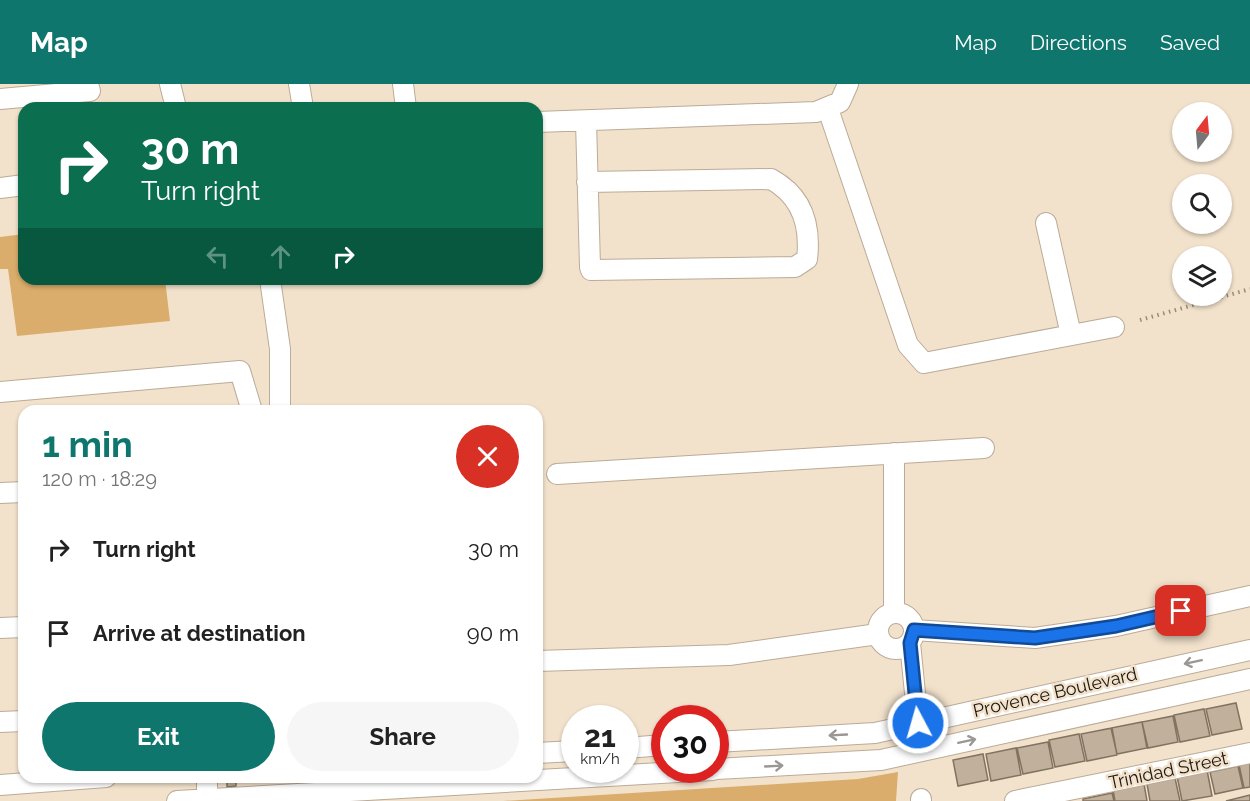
<!DOCTYPE html>
<html lang="en">
<head>
<meta charset="utf-8">
<style>
  body { margin:0; font-family:Raleway,sans-serif; background:#f6f6f6; color:#222; height:100vh; display:flex; flex-direction:column; font-size:22px; white-space:nowrap }
  * { box-sizing:border-box; margin:0 }
  p { font-size:20px; color:#767676 }
  .icon { flex:none; width:33px; height:33px; fill:none; stroke:currentColor; stroke-width:2; stroke-linecap:round; stroke-linejoin:round }
  .map { position:relative; flex:1; overflow:hidden }
  .sheet { position:absolute; left:18px; top:321px; width:525px; height:378px; display:flex; flex-direction:column; background:#fff; border-radius:18px; box-shadow:0 2px 4px #0004 }
  .sheet>* { flex:none }
  .banner { position:absolute; left:18px; top:18px; width:525px; height:183px; border-radius:18px; box-shadow:0 2px 4px #0004; background:#0b6e4f; color:#fff; overflow:hidden }
  .needle { width:39px; rotate:16deg }
  .buttons { position:absolute; left:1172px; top:18px; display:grid; gap:12px }
  .buttons a { display:grid; place-items:center; width:60px; height:60px; border-radius:50%; background:#fff; box-shadow:0 2px 4px #0004; font-size:30px }
  .speed { position:absolute; left:561px; top:621px; display:flex; gap:12px; font-size:30px; font-weight:700; text-align:center }
  .speed>* { display:grid; place-content:center; width:78px; height:78px; border-radius:50%; background:#fff; box-shadow:0 2px 4px #0004; line-height:1 }
  .speed small { font-size:15px; font-weight:400 }
  .speed .limit { border:9px solid #d22; background:#fff; color:#111 }
  .pin { position:absolute; display:grid; place-items:center; width:51px; height:51px; color:#fff; margin:-26px; border-radius:12px; box-shadow:0 3px 9px #0006 }
  .me { position:absolute; width:66px; margin:-33px; rotate:354deg; stroke-linejoin:round; filter:drop-shadow(0 0 4px #0008) }
  .turn { display:flex; align-items:center; gap:21px; height:126px; padding:0 24px; font-size:27px }
  .turn .icon { width:78px; height:78px; stroke-width:2.5 }
  .turn b { display:block; font-size:42px; line-height:51px }
  .lanes { display:flex; align-items:center; height:57px; padding:0 24px; background:#0003; justify-content:center; gap:30px; direction:ltr }
  .lanes .off { opacity:.35 }
  .round { display:grid; place-items:center; flex:none; width:63px; height:63px; border-radius:32px; background:#f6f6f6 }
  .headline { display:flex; align-items:center; justify-content:space-between; height:102px; padding:0 24px }
  h1 { font-size:36px; font-weight:700; line-height:45px; color:#0f766e }
  .primary-button { display:flex; gap:12px; margin-top:auto; padding:12px 24px }
  .primary-button a { flex:1; height:69px; border-radius:36px; background:#0f766e; color:#fff; font-size:24px; font-weight:700; line-height:69px; text-align:center }
  .primary-button a+a { background:#f6f6f6; color:#222 }
  ul { padding:0; list-style:none }
  li { display:flex; align-items:center; gap:18px; height:84px; padding:0 24px }
  li div { flex:1 }
  li b { display:block; font-size:22px }
  li em { font-style:normal }
  header { display:flex; align-items:center; gap:36px; box-sizing:border-box; height:84px; padding:0 30px; background:#0f766e; color:#fff }
  header strong { font-size:28px }
  nav { display:flex; gap:33px; margin-inline-start:auto; font-size:21px }
  .map>svg:first-child { display:block }
  .green { fill:#daad6c }
  .building { fill:#c0b09c; stroke:#827360; stroke-width:1.5 }
  .lines { fill:none; stroke-linecap:round; stroke-linejoin:round }
  .minor-casing { stroke:#bbab97; stroke-width:22 }
  .path { stroke:#988c7d; stroke-width:4; stroke-dasharray:1.5 4.5; stroke-linecap:butt }
  .minor { stroke:#fff; stroke-width:20 }
  .oneway { stroke:#9a9794 }
  .route-casing { stroke:#114b97; stroke-width:15 }
  .route { stroke:#1a73e8; stroke-width:10 }
  .labels { text-anchor:middle; dominant-baseline:central; stroke-width:5; stroke-linejoin:round; paint-order:stroke }
  .street-label { font-size:18px; fill:#1e1811; stroke:#f2e2cc }
</style>
</head>
<body>
<header>
<strong>Map</strong>
<nav><a>Map</a><a>Directions</a><a>Saved</a></nav>
</header>
<div class="map">
<svg width="1250" height="717" viewBox="0 0 1250 717">
  <rect width="100%" height="100%" fill="#f2e2cc"/>
  <path class="green" d="M 24,150 L 24,195 L 165,195 L 170,237 L 17,252 L 8,185 L 0,185 L 0,153 Z
    M 898,688 L 896,717 L 503,717 L 858,695 Z"/>
  <path class="building" d="M 1236,619 L 1242,645 L 1212,651 L 1206,625 Z
    M 1204,625 L 1210,652 L 1180,658 L 1174,631 Z
    M 1173,632 L 1178,658 L 1148,664 L 1142,638 Z
    M 1142,638 L 1147,664 L 1117,670 L 1111,644 Z
    M 1112,644 L 1117,671 L 1087,677 L 1081,650 Z
    M 1079,650 L 1085,677 L 1055,683 L 1049,656 Z
    M 1048,658 L 1053,684 L 1023,690 L 1017,664 Z
    M 1016,664 L 1021,691 L 991,697 L 986,670 Z
    M 983,670 L 988,696 L 958,702 L 953,676 Z
    M 1250,679 L 1250,703 L 1244,704 L 1239,681 Z
    M 1238,682 L 1243,704 L 1215,710 L 1210,688 Z
    M 1207,686 L 1212,712 L 1182,717 L 1177,692 Z
    M 227,693 L 236,693 L 236,702 L 227,703 Z
    M 1175,694 L 1180,717 L 1150,717 L 1147,700 Z
    M 1144,700 L 1147,717 L 1115,717 L 1113,706 Z
    M 1112,709 L 1114,717 L 1083,717 L 1083,715 Z
    M 1250,711 L 1250,717 L 1226,717 Z"/>
  <g class="lines">
    <g class="minor-casing">
      <path id="minor" d="M 170,0 L 176,24
        M 299,0 L 303,24
        M 403,0 L 406,24
        M 0,15 L 90,7 L 88,0
        M 828,25 L 908,261 L 924,279 L 1114,243
        M 586,37 L 590,183 L 591,186 L 795,183 L 807,175 C 811,141 802,112 771,95 L 587,98
        M 537,38 L 816,28 L 840,18 L 848,0
        M 0,104 L 24,101
        M 1046,139 L 1071,251
        M 270,195 L 280,265 L 280,327
        M 0,308 L 240,287 L 252,327
        M 894,369 L 894,529
        M 557,390 L 984,364
        M 0,409 L 24,408
        M878 547a18 18 0 1 1 36 0a18 18 0 1 1-36 0Z
        M 0,544 L 24,543
        M 914,546 L 1035,554 L 1116,542 L 1250,512
        M 910,559 L 918,639
        M 537,577 L 729,571 L 878,550
        M 0,638 L 24,637
        M 716,658 L 875,649 L 1250,566
        M 626,664 L 664,661
        M 537,669 L 574,667
        M 716,685 L 881,676 L 1250,595
        M 0,701 L 106,693
        M 207,715 L 207,693
        M 177,717 L 713,686
        M 921,717 L 921,715
        M 1015,717 L 1250,669"/>
    </g>
    <path class="path" d="M 1140,236 L 1250,205"/>
    <use href="#minor" class="minor"/>
  </g>
  <defs><path id="oneway-shaft" d="M-6 0H5M1.5-3L5.5 0L1.5 3" fill="none" stroke-width="1.6" stroke-linecap="round" stroke-linejoin="round" transform="scale(1.5)"/></defs>
  <g class="oneway">
    <use href="#oneway-shaft" transform="translate(1193 578) rotate(168)"/>
    <use href="#oneway-shaft" transform="translate(838 651) rotate(177)"/>
    <use href="#oneway-shaft" transform="translate(967 657) rotate(-12)"/>
    <use href="#oneway-shaft" transform="translate(774 682) rotate(-3)"/>
  </g>
  <g class="lines">
    <g class="route-casing">
      <path id="route" d="M 918,639 L 910,559 L 914,546 L 1035,554 L 1116,542 L 1181,527"/>
    </g>
    <use href="#route" class="route"/>
  </g>
  <g class="labels">
    <g class="street-label">
      <text transform="translate(1055 608) rotate(-13)">Provence Boulevard</text>
      <text transform="translate(1168 686) rotate(-12)">Trinidad Street</text>
    </g>
  </g>
</svg>
<div class="buttons">
<a><svg class="needle" viewBox="-14 -14 28 28"><path d="M0-13l5 13h-10z" fill="#e53935"/><path d="M0 13l5-13h-10z" fill="#767676"/></svg></a>
<a><svg class="icon" aria-label="search" viewBox="0 0 24 24"><circle cx="10" cy="10" r="6"/><path d="M15 15l6 6"/></svg></a>
<a><svg class="icon" aria-label="layers" viewBox="0 0 24 24"><path d="M12 4l9 5-9 5-9-5zM3 14l9 5 9-5"/></svg></a>
</div>
<div class="speed"><div>21<small>km/h</small></div><div class="limit">30</div></div>
<div class="pin" style="left:1181px;top:527px;background:#d93025"><svg class="icon" aria-label="arrive" viewBox="0 0 24 24"><path d="M6 21V4h12l-3 4 3 4H6"/></svg></div>
<svg class="me" style="left:918px;top:639px" viewBox="-20 -20 40 40"><circle r="17" fill="#1a73e8" stroke="#fff" stroke-width="3"/><path d="M0-11L8 9 0 5-8 9z" fill="#fff"/></svg>
<div class="banner">
<div class="turn"><svg class="icon" aria-label="right" viewBox="0 0 24 24"><path d="M7 20v-9h11M14 6l5 5-5 5"/></svg><div><b>30 m</b>Turn right</div></div>
<div class="lanes"><svg class="icon off" aria-label="left" viewBox="0 0 24 24"><path d="M17 20v-9H6M10 6l-5 5 5 5"/></svg><svg class="icon off" aria-label="ahead" viewBox="0 0 24 24"><path d="M12 20V5M6 11l6-6 6 6"/></svg><svg class="icon" aria-label="right" viewBox="0 0 24 24"><path d="M7 20v-9h11M14 6l5 5-5 5"/></svg></div>
</div>
<section class="sheet">
<div class="headline"><div><h1>1 min</h1><p>120 m · 18:29</p></div><a class="round" style="background:#d93025;color:#fff"><svg class="icon" aria-label="close" viewBox="0 0 24 24"><path d="M6 6l12 12M18 6L6 18"/></svg></a></div>
<ul>
<li><svg class="icon" aria-label="right" viewBox="0 0 24 24"><path d="M7 20v-9h11M14 6l5 5-5 5"/></svg><div><b>Turn right</b></div><em>30 m</em></li>
<li><svg class="icon" aria-label="arrive" viewBox="0 0 24 24"><path d="M6 21V4h12l-3 4 3 4H6"/></svg><div><b>Arrive at destination</b></div><em>90 m</em></li>
</ul>
<div class="primary-button"><a>Exit</a><a>Share</a></div>
</section>
</div>
</body>
</html>
